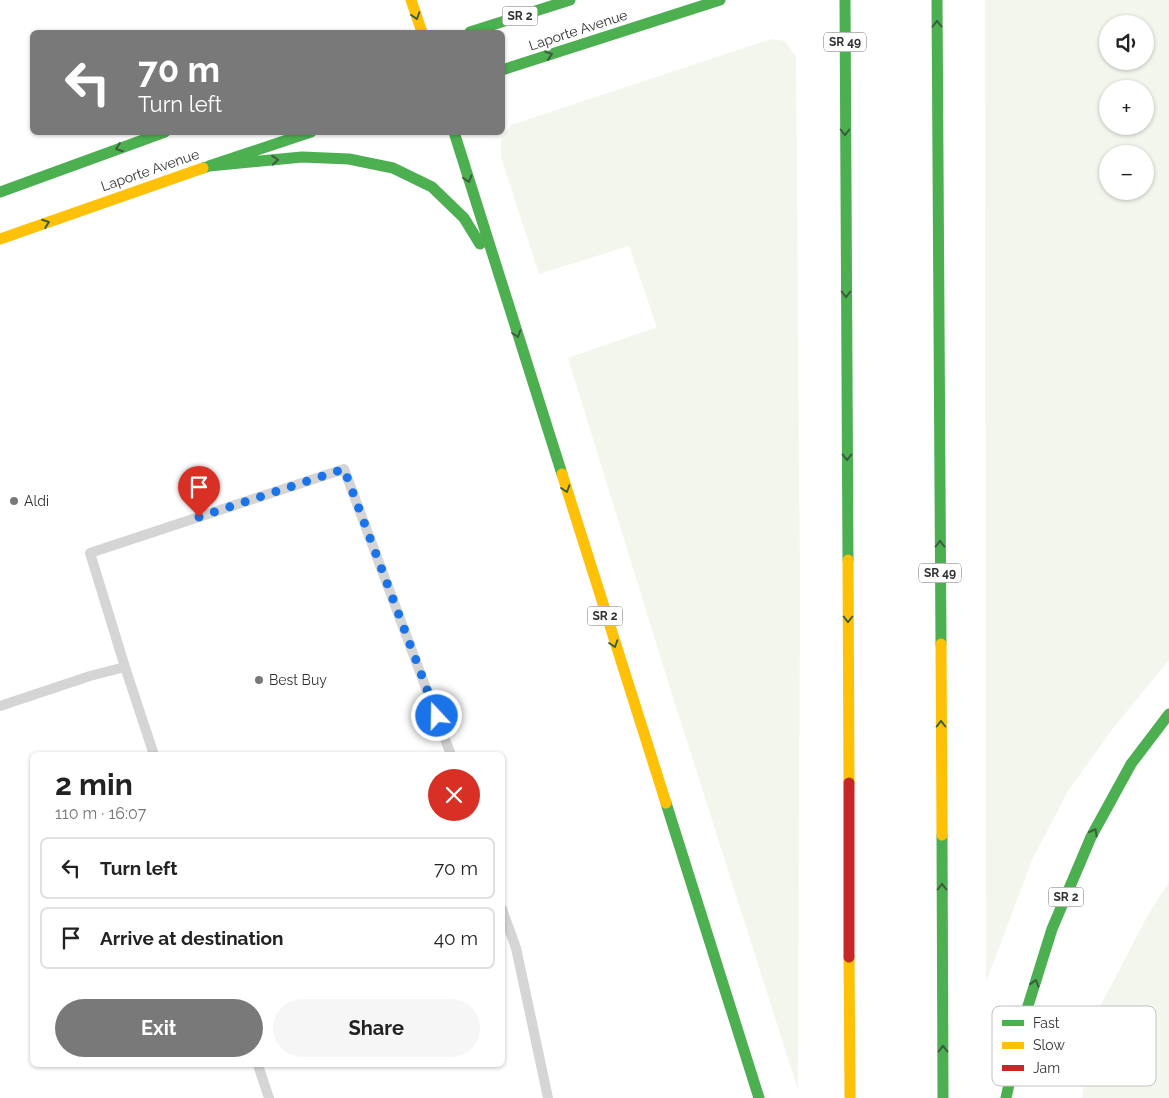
<!DOCTYPE html>
<html lang="en">
<head>
<meta charset="utf-8">
<style>
  body { margin:0; font-family:Raleway,sans-serif; background:#f6f6f6; color:#222; height:100vh; display:flex; flex-direction:column; font-size:19px; white-space:nowrap }
  * { box-sizing:border-box; margin:0 }
  p { font-size:16px; color:#767676 }
  .icon { flex:none; width:28px; height:28px; fill:none; stroke:currentColor; stroke-width:2; stroke-linecap:round; stroke-linejoin:round }
  .map { position:relative; flex:1; overflow:hidden }
  .details { position:absolute; left:30px; top:752px; width:475px; height:315px; display:flex; flex-direction:column; background:#fff; border-radius:8px; box-shadow:0 1px 4px #0004 }
  .details>* { flex:none }
  .top-card { position:absolute; left:30px; top:30px; width:475px; height:105px; border-radius:8px; box-shadow:0 1px 4px #0004; background:#797979; color:#fff; overflow:hidden }
  .buttons { position:absolute; left:1099px; top:15px; display:grid; gap:10px }
  .buttons a { display:grid; place-items:center; width:55px; height:55px; border-radius:50%; background:#fff; box-shadow:0 1px 4px #0004; font-size:25px }
  .pin { position:absolute; display:grid; place-items:center; width:42px; height:42px; color:#fff; margin:-51px -21px; border-radius:50% 50% 50% 0; rotate:-45deg; box-shadow:0 0 5px #0007 }
  .pin .icon { rotate:45deg }
  .me { position:absolute; width:55px; margin:-28px; rotate:339deg; stroke-linejoin:round; filter:drop-shadow(0 0 4px #0008) }
  .turn { display:flex; align-items:center; gap:18px; height:105px; padding:0 25px; font-size:22px }
  .turn .icon { width:65px; height:65px; stroke-width:2.5 }
  .turn b { display:block; font-size:35px; line-height:42px }
  .round { display:grid; place-items:center; flex:none; width:52px; height:52px; border-radius:26px; background:#f6f6f6 }
  .overview { display:flex; align-items:center; justify-content:space-between; height:85px; padding:0 25px }
  h1 { font-size:30px; font-weight:700; line-height:38px }
  .primary-button { display:flex; gap:10px; margin-top:auto; padding:10px 25px }
  .primary-button a { flex:1; height:58px; border-radius:30px; background:#797979; color:#fff; font-size:20px; font-weight:700; line-height:58px; text-align:center }
  .primary-button a+a { background:#f6f6f6; color:#222 }
  ul { padding:0; list-style:none }
  li { display:flex; align-items:center; gap:15px; height:62px; margin:0 10px 8px; padding:0 15px; border:2px solid #e0e0e0; border-radius:8px }
  li div { flex:1 }
  li b { display:block; font-size:19px }
  li em { font-style:normal }
  .map>svg:first-child { display:block }
  .green { fill:#f2f6ed; fill-rule:evenodd }
  .lines { fill:none; stroke-linecap:round; stroke-linejoin:round }
  .lane { stroke:#d5d5d5; stroke-width:10 }
  .fast { stroke:#4caf50; stroke-width:11 }
  .slow { stroke:#ffc107; stroke-width:11 }
  .jam { stroke:#c62828; stroke-width:11 }
  .oneway { stroke:#3a5d3c }
  .route { stroke:#1a73e8; stroke-width:9; stroke-dasharray:0 16.2 }
  .poi-dot { fill:#797979; stroke:#fff; stroke-width:2 }
  .labels { text-anchor:middle; dominant-baseline:central; stroke-width:5; stroke-linejoin:round; paint-order:stroke }
  .shield { fill:#fff; stroke:#6f6f6f; stroke-width:1 }
  .shield-label { font-size:12px; font-weight:bold; fill:#313131 }
  .street-label { font-size:14px; fill:#313131; stroke:#fff }
  .poi-label { font-size:14px; fill:#313131; stroke:#fff; text-anchor:start }
  .key { fill:#fff; stroke:#c1c1c1; stroke-width:1 }
  .key-label { font-size:14px; fill:#313131 }
</style>
</head>
<body>
<div class="map">
<svg width="1169" height="1098" viewBox="0 0 1169 1098">
  <rect width="100%" height="100%" fill="#fff"/>
  <path class="green" d="M 985,0 L 1169,0 L 1169,660 L 1114,727 L 1068,791 L 1032,860 L 986,982 ZM 1108,24 L 1145,24 L 1145,61 L 1108,61 ZM 1108,89 L 1145,89 L 1145,126 L 1108,126 ZM 1108,154 L 1145,154 L 1145,191 L 1108,191 Z
    M 771,39 L 785,41 L 796,57 L 800,586 L 798,1090 L 671,691 L 568,358 L 657,327 L 629,246 L 539,274 L 501,157 L 501,138 L 511,125 Z
    M 1169,882 L 1169,1098 L 1082,1098 L 1094,1018 L 1148,915 Z"/>
  <g class="lines">
    <path class="lane" d="M 125,667 L 90,553 L 344,469 L 451,755
      M 0,706 L 90,676 L 125,667 L 154,755
      M 502,909 L 516,948 L 548,1098
      M 258,1065 L 269,1098"/>
    <path class="fast" d="M 845,0 L 848,560
      M 937,0 L 941,644
      M 470,32 L 570,0
      M 502,70 L 720,0
      M 454,132 L 562,474
      M 209,166 L 302,157 L 349,159 L 393,168 L 432,187 L 464,218 L 480,244
      M 203,168 L 311,132
      M 0,192 L 165,132
      M 666,803 L 759,1098
      M 942,835 L 943,1098
      M 1006,1098 L 1022,1025 L 1052,929 L 1091,837 L 1131,764 L 1169,714"/>
    <path class="slow" d="M 411,0 L 422,32
      M 0,239 L 203,168
      M 562,474 L 666,803
      M 848,560 L 849,783
      M 941,644 L 942,835
      M 849,957 L 850,1098"/>
    <path class="jam" d="M 849,783 L 849,957"/>
  </g>
  <defs><path id="oneway-chevron" d="M-2-3.5L2.5 0L-2 3.5" fill="none" stroke-width="1.6" stroke-linecap="round" stroke-linejoin="round" transform="scale(1.25)"/></defs>
  <g class="oneway">
    <use href="#oneway-chevron" transform="translate(416 16) rotate(72)"/>
    <use href="#oneway-chevron" transform="translate(937 24) rotate(-90)"/>
    <use href="#oneway-chevron" transform="translate(549 55) rotate(-18)"/>
    <use href="#oneway-chevron" transform="translate(845 132) rotate(90)"/>
    <use href="#oneway-chevron" transform="translate(119 148) rotate(160)"/>
    <use href="#oneway-chevron" transform="translate(275 160) rotate(-5)"/>
    <use href="#oneway-chevron" transform="translate(468 179) rotate(73)"/>
    <use href="#oneway-chevron" transform="translate(46 223) rotate(-20)"/>
    <use href="#oneway-chevron" transform="translate(846 294) rotate(90)"/>
    <use href="#oneway-chevron" transform="translate(517 334) rotate(72)"/>
    <use href="#oneway-chevron" transform="translate(847 457) rotate(90)"/>
    <use href="#oneway-chevron" transform="translate(566 489) rotate(72)"/>
    <use href="#oneway-chevron" transform="translate(940 544) rotate(-90)"/>
    <use href="#oneway-chevron" transform="translate(848 619) rotate(90)"/>
    <use href="#oneway-chevron" transform="translate(614 644) rotate(72)"/>
    <use href="#oneway-chevron" transform="translate(941 724) rotate(-90)"/>
    <use href="#oneway-chevron" transform="translate(1094 832) rotate(-62)"/>
    <use href="#oneway-chevron" transform="translate(942 887) rotate(-90)"/>
    <use href="#oneway-chevron" transform="translate(1035 983) rotate(-73)"/>
    <use href="#oneway-chevron" transform="translate(943 1049) rotate(-90)"/>
  </g>
  <g class="lines">
    <path class="route" d="M 199,517 L 344,469 L 437,716"/>
  </g>
  <g class="poi-dot">
    <circle cx="14" cy="501" r="5"/>
    <circle cx="259" cy="680" r="5"/>
  </g>
  <g class="labels">
    <g class="shield">
      <rect x="502.5" y="6.5" width="35" height="19" rx="4"/>
      <rect x="824" y="32.5" width="42" height="19" rx="4"/>
      <rect x="919" y="563.5" width="42" height="19" rx="4"/>
      <rect x="587.5" y="606.5" width="35" height="19" rx="4"/>
      <rect x="1048.5" y="887.5" width="35" height="19" rx="4"/>
    </g>
    <g class="shield-label">
      <text x="520" y="16">SR 2</text>
      <text x="845" y="42">SR 49</text>
      <text x="940" y="573">SR 49</text>
      <text x="605" y="616">SR 2</text>
      <text x="1066" y="897">SR 2</text>
    </g>
    <g class="street-label">
      <text transform="translate(578 30) rotate(-18)">Laporte Avenue</text>
      <text transform="translate(150 170) rotate(-19)">Laporte Avenue</text>
    </g>
    <g class="poi-label">
      <text x="24" y="501">Aldi</text>
      <text x="269" y="680">Best Buy</text>
    </g>
  </g>
  <rect x="992" y="1006" width="164" height="80" rx="8" class="key"/>
  <rect x="1002" y="1020" width="22" height="6" fill="#4caf50"/>
  <rect x="1002" y="1042" width="22" height="7" fill="#ffc107"/>
  <rect x="1002" y="1065" width="22" height="6" fill="#c62828"/>
  <g class="key-label">
    <text x="1033" y="1028">Fast</text>
    <text x="1033" y="1050">Slow</text>
    <text x="1033" y="1073">Jam</text>
  </g>
</svg>
<div class="buttons">
<a><svg class="icon" aria-label="sound" viewBox="0 0 24 24"><path d="M4 9h4l5-4v14l-5-4H4zM17 9q2 3 0 6"/></svg></a>
<a>+</a>
<a>−</a>
</div>
<div class="pin" style="left:199px;top:517px;background:#d93025"><svg class="icon" aria-label="arrive" viewBox="0 0 24 24"><path d="M6 21V4h12l-3 4 3 4H6"/></svg></div>
<svg class="me" style="left:437px;top:716px" viewBox="-20 -20 40 40"><circle r="17" fill="#1a73e8" stroke="#fff" stroke-width="3"/><path d="M0-11L8 9 0 5-8 9z" fill="#fff"/></svg>
<div class="top-card">
<div class="turn"><svg class="icon" aria-label="left" viewBox="0 0 24 24"><path d="M17 20v-9H6M10 6l-5 5 5 5"/></svg><div><b>70 m</b>Turn left</div></div>
</div>
<section class="details">
<div class="overview"><div><h1>2 min</h1><p>110 m · 16:07</p></div><a class="round" style="background:#d93025;color:#fff"><svg class="icon" aria-label="close" viewBox="0 0 24 24"><path d="M6 6l12 12M18 6L6 18"/></svg></a></div>
<ul>
<li><svg class="icon" aria-label="left" viewBox="0 0 24 24"><path d="M17 20v-9H6M10 6l-5 5 5 5"/></svg><div><b>Turn left</b></div><em>70 m</em></li>
<li><svg class="icon" aria-label="arrive" viewBox="0 0 24 24"><path d="M6 21V4h12l-3 4 3 4H6"/></svg><div><b>Arrive at destination</b></div><em>40 m</em></li>
</ul>
<div class="primary-button"><a>Exit</a><a>Share</a></div>
</section>
</div>
</body>
</html>
